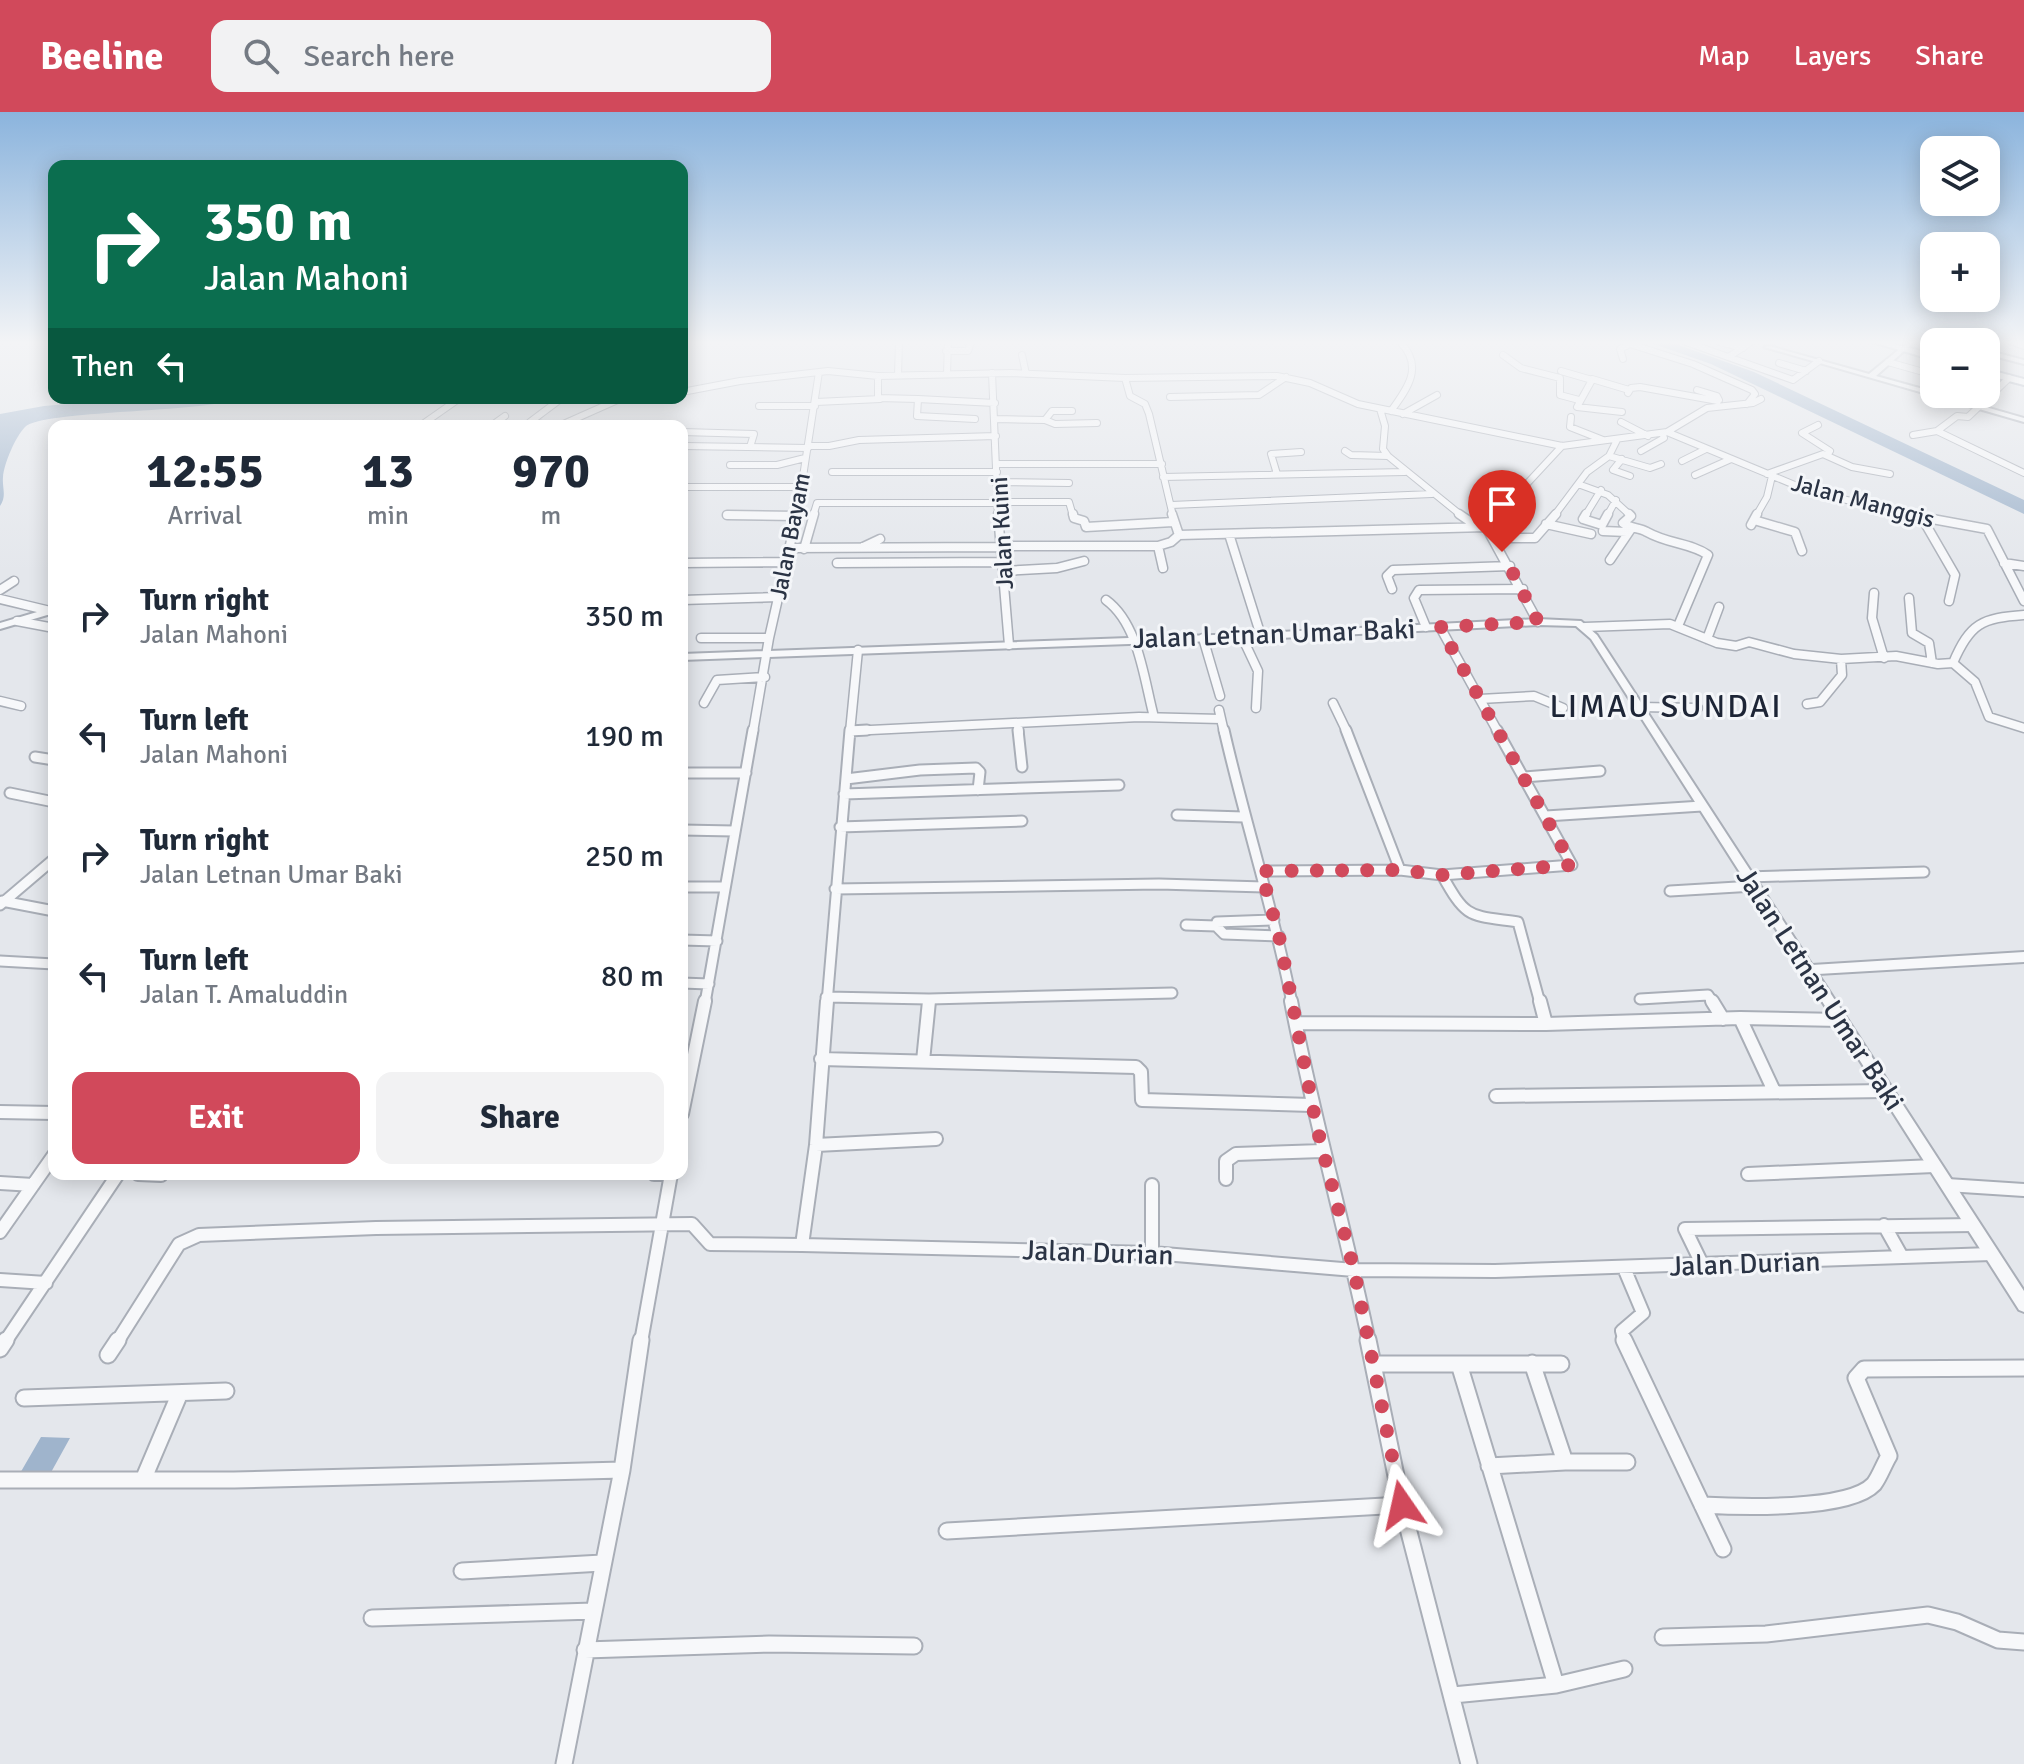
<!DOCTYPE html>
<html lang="en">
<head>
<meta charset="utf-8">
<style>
  body { margin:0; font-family:Signika,sans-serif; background:#f2f2f3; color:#1f2937; height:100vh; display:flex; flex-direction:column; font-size:30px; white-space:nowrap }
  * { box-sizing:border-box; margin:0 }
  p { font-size:26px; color:#747a83 }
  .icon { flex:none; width:44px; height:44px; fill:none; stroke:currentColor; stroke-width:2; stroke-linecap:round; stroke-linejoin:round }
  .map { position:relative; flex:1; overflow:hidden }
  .side { position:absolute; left:48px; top:308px; width:640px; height:760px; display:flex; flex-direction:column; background:#fff; border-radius:16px; box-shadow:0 4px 20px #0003 }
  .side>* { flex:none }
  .top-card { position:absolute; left:48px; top:48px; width:640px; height:244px; border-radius:16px; box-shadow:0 4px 20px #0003; background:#0b6e4f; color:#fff; overflow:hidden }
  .tools { position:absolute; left:1920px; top:24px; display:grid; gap:16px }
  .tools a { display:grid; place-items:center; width:80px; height:80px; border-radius:16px; background:#fff; box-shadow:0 4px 20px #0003; font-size:40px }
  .pin { position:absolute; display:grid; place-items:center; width:68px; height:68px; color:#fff; margin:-82px -34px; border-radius:50% 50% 50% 0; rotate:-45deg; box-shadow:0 0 8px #0007 }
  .pin .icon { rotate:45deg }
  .me { position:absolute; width:88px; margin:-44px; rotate:349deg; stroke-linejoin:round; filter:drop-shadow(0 0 6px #0008) }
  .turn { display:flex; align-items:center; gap:28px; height:168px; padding:0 24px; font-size:36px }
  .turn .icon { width:104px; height:104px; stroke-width:2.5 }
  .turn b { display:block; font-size:56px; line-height:68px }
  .then { display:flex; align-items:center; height:76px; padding:0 24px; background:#0003; gap:16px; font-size:30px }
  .eta { display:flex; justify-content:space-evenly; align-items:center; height:136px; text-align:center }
  .eta b { font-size:48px; font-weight:800; line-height:56px }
  .action { display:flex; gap:16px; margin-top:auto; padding:16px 24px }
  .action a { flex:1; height:92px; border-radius:16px; background:#d1495b; color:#fff; font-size:32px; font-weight:800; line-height:92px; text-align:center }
  .action a+a { background:#f2f2f3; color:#1f2937 }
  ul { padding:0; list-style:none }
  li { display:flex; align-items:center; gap:24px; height:120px; padding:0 24px }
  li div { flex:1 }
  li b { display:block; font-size:30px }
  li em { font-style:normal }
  header { display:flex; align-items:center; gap:48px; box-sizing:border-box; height:112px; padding:0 40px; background:#d1495b; color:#fff }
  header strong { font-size:38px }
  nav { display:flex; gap:44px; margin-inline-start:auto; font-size:28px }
  .search { width:560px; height:72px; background:#f2f2f3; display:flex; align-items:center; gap:20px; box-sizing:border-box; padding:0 28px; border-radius:16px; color:#747a83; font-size:30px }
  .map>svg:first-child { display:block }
  .water { fill:#9fb4cc }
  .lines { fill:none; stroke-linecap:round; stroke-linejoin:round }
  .minor-far4-casing { stroke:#a9aeb7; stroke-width:8 }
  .minor-far3-casing { stroke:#a9aeb7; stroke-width:11 }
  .minor-far2-casing { stroke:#a9aeb7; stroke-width:13 }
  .minor-far1-casing { stroke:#a9aeb7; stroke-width:16 }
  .minor-casing { stroke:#a9aeb7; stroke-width:19 }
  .tertiary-casing { stroke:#a9aeb7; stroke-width:4 }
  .primary-casing { stroke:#a3abb8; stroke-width:4 }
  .minor-far4 { stroke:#f7f8fa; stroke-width:6 }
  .minor-far3 { stroke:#f7f8fa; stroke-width:8 }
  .minor-far2 { stroke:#f7f8fa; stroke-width:9 }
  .minor-far1 { stroke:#f7f8fa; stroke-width:12 }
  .minor { stroke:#f7f8fa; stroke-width:15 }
  .tertiary { fill:#f7f8fa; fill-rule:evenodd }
  .primary { fill:#fff; fill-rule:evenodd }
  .route { stroke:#d1495b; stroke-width:14; stroke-dasharray:0 25.2 }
  .labels { text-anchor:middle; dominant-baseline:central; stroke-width:6; stroke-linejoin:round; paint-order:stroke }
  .far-street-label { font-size:24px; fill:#2b3445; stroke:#f4f6f9 }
  .street-label { font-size:28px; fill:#2b3445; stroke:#f4f6f9 }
  .quarter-label { font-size:32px; letter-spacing:2px; fill:#1d2536; stroke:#f4f6f9 }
</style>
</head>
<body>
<header>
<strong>Beeline</strong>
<div class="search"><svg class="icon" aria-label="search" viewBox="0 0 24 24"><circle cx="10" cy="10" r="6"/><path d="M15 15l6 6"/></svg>Search here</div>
<nav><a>Map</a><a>Layers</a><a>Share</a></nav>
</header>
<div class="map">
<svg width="2024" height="1652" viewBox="0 0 2024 1652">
  <rect width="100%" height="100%" fill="#e4e7ec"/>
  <path class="water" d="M 1648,230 L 1670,230 L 1754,260 L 2024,388 L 2024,402 L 1711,252 Z
    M 139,286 L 243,286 C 202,301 42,298 25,315 C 16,324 4,351 3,365 C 2,376 7,384 0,394 L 0,302 L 44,294 Z
    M 41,1325 L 70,1326 L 49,1364 L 19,1363 Z"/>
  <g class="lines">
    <g class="minor-far4-casing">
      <path id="minor-far4" d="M 1686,230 L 1793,268 L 1819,249
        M 1720,230 L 1743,236
        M 2012,230 L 2024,234
        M 946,239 L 968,239 L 971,230
        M 1022,243 L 1026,262
        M 1503,243 L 1521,256 L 1560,266 L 1560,283 L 1579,288
        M 1730,244 L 1751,230
        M 1623,247 L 1620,237 L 1630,232 L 1693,252 L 1752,278 L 1755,282 L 1747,292
        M 1888,250 L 1934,263
        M 1779,251 L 1806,259
        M 1561,259 L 1592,268 L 1577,295 L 1622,300
        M 992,261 L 998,404
        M 947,262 L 948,230
        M 898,263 L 899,230
        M 878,264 L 878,286 L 918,287 L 917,304 L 975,307
        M 1125,266 L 1130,284 L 1145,292 L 1149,302 L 1173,404
        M 1592,267 L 1629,278
        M 1697,278 L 1717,284 L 1719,288
        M 682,280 L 740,269 L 828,259 L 878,264 L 1011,261 L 1125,266 L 1277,264 L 1310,271 L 1358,292 L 1562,334 L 1667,320 L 1707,296 L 1753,291 L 1761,287
        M 1628,281 L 1631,276 L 1640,275 L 1718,289
        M 1170,285 L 1259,283 L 1286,265
        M 918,287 L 995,291
        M 816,290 L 880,287
        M 759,294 L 815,294
        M 1380,297 L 1385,314 L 1383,337 L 1388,344 L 1462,404
        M 1391,299 C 1408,276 1424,254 1400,230
        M 1403,302 L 1437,283
        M 1571,305 L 1570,315 L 1603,328
        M 996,307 L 1045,308 L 1052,299 L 1072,299
        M 1045,308 L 1055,312 L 1097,311
        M 1621,310 L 1648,324
        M 1818,313 L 1802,321 L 1830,339 L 1828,342
        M 420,314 L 460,286
        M 491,314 L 505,304
        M 554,314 L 530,310 L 562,286
        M 559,314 L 622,286
        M 1937,319 L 2024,361
        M 682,320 L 754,322 L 750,335
        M 1667,320 L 1809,379 L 1914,404
        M 1913,323 L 1937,319 L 1957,304 L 1968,305 L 2009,266
        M 682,334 L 808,336
        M 808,334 L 829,334 L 859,328 L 996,324
        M 1345,339 L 1351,343 L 1388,344
        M 1641,339 L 1664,326 L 1663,323
        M 1609,344 L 1650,356 L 1661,352
        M 1622,347 L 1613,358 L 1630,364
        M 1682,349 L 1706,337
        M 998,352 L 1162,352
        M 730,353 L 777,353 L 805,346
        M 832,360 L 997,360
        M 1277,362 L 1271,342 L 1301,340
        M 1767,362 L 1823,342 L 1852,355 L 1890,362
        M 1695,363 L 1731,347
        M 1163,365 L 1405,360
        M 995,370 L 1069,371
        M 1578,372 L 1608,383 L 1631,404
        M 682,375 L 800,375
        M 997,390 L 1069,390 L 1073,404
        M 1171,393 L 1432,382
        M 727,403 L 777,404
        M 797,404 L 819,260
        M 813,404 L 817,391 L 997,391
        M 1497,404 L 1562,334
        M 1554,404 L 1587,360 L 1609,344 L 1617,328
        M 1585,404 L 1601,378
        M 1607,404 L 1616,388
        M 1756,404 L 1767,385 L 1772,364"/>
    </g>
    <g class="minor-far3-casing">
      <path id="minor-far3" d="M 998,402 L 1009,533
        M 1073,402 L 1074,406 L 1084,409 L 1086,415 L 1173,410
        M 1459,402 L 1478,415
        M 1498,402 L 1486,415 L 1538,510
        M 1586,402 L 1583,407 L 1602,413 L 1608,402
        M 1629,402 L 1631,404 L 1623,411 C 1631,417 1639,415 1647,420 C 1668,432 1691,431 1708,443 L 1678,514
        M 1905,402 L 1987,417 L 2024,489
        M 727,403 L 797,404
        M 1922,406 L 1955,463 L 1949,489
        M 1754,408 L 1795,420 L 1802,439
        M 1546,412 L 1591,422
        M 1751,413 L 1757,402
        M 1603,419 L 1627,420
        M 1229,422 L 1261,524
        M 1179,423 L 1486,415
        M 1493,426 L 1535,426 L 1556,402
        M 1000,434 L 1158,434 L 1171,430 L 1179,423 L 1172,402
        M 1158,434 L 1163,456
        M 863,435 L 880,427
        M 789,436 L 1000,435
        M 804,437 L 814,402
        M 1610,448 L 1631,417
        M 682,451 L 787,450
        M 837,451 L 1003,450
        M 2004,451 L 2024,454
        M 1003,459 L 1057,456 L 1084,449
        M 1392,477 L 1387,464 L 1393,458 L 1510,454
        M 0,478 L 14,469
        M 1874,481 L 1872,506 L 1884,546
        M 1909,486 L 1912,521 L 1929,531 L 1932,551
        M 0,487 L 50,499
        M 682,488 L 778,485
        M 1106,488 C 1139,512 1144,568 1154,605
        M 17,509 L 54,516
        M 1426,515 L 1414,486 L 1419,478 L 1523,477
        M 1440,515 L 1498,620
        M 1585,515 L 1670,512 L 1717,531 L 1736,534 L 1749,530 L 1794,542 L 1841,547 L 1896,544 L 1938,552 L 1953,551 C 1970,511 1982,506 2024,503
        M 1242,525 L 1258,559 L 1256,596
        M 701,526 L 769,526
        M 1203,526 L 1220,584
        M 1707,527 L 1719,495
        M 1953,551 L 1975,570 L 1989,605 L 2024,616
        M 1480,587 L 1534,584 L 1563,596
        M 0,589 L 21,594
        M 704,591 L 717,568 L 765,565
        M 1333,591 L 1347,620
        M 1807,592 L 1820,590 L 1842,563 L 1841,547
        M 1639,595 L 1698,596
        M 1219,598 L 1224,620
        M 1018,613 L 1019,620
        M 850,619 L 1139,605 L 1221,607
        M 753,620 L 769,526 L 797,402
        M 850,620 L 858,538"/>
    </g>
    <g class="minor-far2-casing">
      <path id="minor-far2" d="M 1018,618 L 1022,655
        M 1224,618 C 1245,710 1274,799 1292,891
        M 1346,618 L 1400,758
        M 850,619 L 867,618
        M 35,645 L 54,648
        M 682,661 L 746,661
        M 1524,665 L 1600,659
        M 846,667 L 920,658 L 976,656 L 980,660 L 978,678
        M 10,681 L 54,690
        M 844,682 L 1119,673
        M 1177,703 L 1244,705
        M 1546,704 L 1702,694
        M 840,715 L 1022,709
        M 682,718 L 734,719
        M 1261,759 L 1400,758 L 1442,763 L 1572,753 L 1497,618
        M 1442,763 C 1467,808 1469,803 1518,810 L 1540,891
        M 1747,765 L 1924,760
        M 682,775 L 725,775
        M 835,777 L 1159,772 L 1264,775
        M 1670,779 L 1754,774
        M 2,789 L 54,799
        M 0,793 L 54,747
        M 1186,813 L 1216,814 L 1217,810 L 1274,808
        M 1216,814 L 1224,822 L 1279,824
        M 682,828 L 717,829
        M 0,849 L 54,852
        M 682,871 L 709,872
        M 826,885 L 929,887
        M 1640,887 L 1708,883 L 1713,891
        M 705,891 L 753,618
        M 827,891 L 850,618
        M 929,891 L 929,887 L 1172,881"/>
    </g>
    <g class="minor-far1-casing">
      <path id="minor-far1" d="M 827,889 L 816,1033 L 802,1133 L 1152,1141 L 1354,1158 L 1495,1159 L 1991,1142
        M 1291,889 C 1313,1004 1345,1115 1369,1230
        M 1540,889 L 1546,912
        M 1712,889 L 1723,907
        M 1740,906 L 1840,908
        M 1297,911 L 1546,912 L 1740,906 L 1774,979
        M 821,947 L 1136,955 L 1141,960 L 1142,988 L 1311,993
        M 923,949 L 929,889
        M 1496,984 L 1886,979
        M 0,1000 L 54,1001
        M 682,1002 L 705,889
        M 816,1033 L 936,1027
        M 138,1062 L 161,1063
        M 654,1062 L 671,1062
        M 1748,1062 L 1934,1054
        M 1226,1067 L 1226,1049 L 1236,1042 L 1322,1039
        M 0,1071 L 33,1073
        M 1152,1073 L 1152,1141
        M 1947,1073 L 2024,1078
        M 1884,1113 L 1902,1145
        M 0,1120 L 54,1043
        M 1703,1154 L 1685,1117 L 1973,1113
        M 1624,1156 L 1643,1201 L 1622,1219 L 1625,1230
        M 0,1168 L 46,1171
        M 5,1230 L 118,1062
        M 117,1230 L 179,1132 L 199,1123 L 376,1116 L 692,1112 L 710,1132 L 802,1133
        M 641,1230 L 671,1062"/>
    </g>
    <g class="minor-casing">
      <path id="minor" d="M 1368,1228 L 1402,1393 L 1469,1652
        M 1624,1228 L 1723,1437
        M 0,1237 L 6,1228
        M 108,1243 L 118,1228
        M 1374,1252 L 1561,1252
        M 24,1286 L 226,1279
        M 1565,1350 L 1627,1350
        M 1489,1354 L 1565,1350 L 1532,1251
        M 0,1368 L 234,1368 L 622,1358
        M 143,1368 L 180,1281
        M 1702,1393 C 1738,1395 1849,1399 1874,1372 C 1880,1364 1884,1352 1889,1344 L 1856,1266 L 1864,1257 L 2024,1256
        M 947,1419 L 1402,1393
        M 462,1459 L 602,1451
        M 372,1506 L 593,1499
        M 1663,1525 L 1766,1522 L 1928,1503 L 1957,1510 L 1998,1528 L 2024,1530
        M 585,1538 L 769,1532 L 914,1534
        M 1556,1573 L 1624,1557
        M 1453,1583 L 1556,1573 L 1459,1252
        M 564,1652 L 622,1358 L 641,1228"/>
    </g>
    <g class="tertiary-casing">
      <path id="tertiary" d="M 1908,230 L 1914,230 L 1876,264 L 1934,280 L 1934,282 L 1940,282 L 2024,306 L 2024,310 L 1764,235 L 1769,234 L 1869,262 Z
        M 1986,238 L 2024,248 L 2024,252 L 1986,242 Z
        M 54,495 L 54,501 L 0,517 L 0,511 Z
        M 1538,507 L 1581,509 L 1597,523 L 1812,853 L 2024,840 L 2024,850 L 1818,862 L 2024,1179 L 2024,1200 L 2019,1198 L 1591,527 L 1576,514 L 1538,513 L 1242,528 L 682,548 L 682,542 L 1242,522 Z"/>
    </g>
    <g class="primary-casing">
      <path id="primary" d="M 1872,230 L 1885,230 L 1934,242 L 1934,248 Z
        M 1986,257 L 2024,267 L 2024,273 L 1986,263 Z"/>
    </g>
    <use href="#minor-far4" class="minor-far4"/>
    <use href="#minor-far3" class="minor-far3"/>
    <use href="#minor-far2" class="minor-far2"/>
    <use href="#minor-far1" class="minor-far1"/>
    <use href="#minor" class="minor"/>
    <use href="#tertiary" class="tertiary"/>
    <use href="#primary" class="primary"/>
  </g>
  <linearGradient id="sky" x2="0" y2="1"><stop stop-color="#8bb4dd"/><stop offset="0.5" stop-color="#f3f4f6"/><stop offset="1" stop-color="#f3f4f6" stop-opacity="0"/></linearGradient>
  <rect width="2024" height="461" fill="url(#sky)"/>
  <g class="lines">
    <path class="route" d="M 1402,1393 L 1354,1158 L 1317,1016 L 1279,824 L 1261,759 L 1400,758 L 1442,763 L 1572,753 L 1440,515 L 1538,510 L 1502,440"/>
  </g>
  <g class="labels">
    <g class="far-street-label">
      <text transform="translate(1863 389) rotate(15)">Jalan Manggis</text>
      <text transform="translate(1002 421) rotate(-93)">Jalan Kuini</text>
      <text transform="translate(790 424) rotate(-79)">Jalan Bayam</text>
    </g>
    <g class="street-label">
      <text transform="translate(1274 522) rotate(-2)">Jalan Letnan Umar Baki</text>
      <text transform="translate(1820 877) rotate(57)">Jalan Letnan Umar Baki</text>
      <text transform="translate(1098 1141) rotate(2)">Jalan Durian</text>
      <text transform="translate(1745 1152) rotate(-2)">Jalan Durian</text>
    </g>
    <g class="quarter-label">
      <text x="1666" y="594">LIMAU SUNDAI</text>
    </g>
  </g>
</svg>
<div class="tools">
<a><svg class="icon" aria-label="layers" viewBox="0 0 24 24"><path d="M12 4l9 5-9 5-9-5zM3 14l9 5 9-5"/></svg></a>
<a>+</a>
<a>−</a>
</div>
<div class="pin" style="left:1502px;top:440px;background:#d93025"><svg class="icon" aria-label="arrive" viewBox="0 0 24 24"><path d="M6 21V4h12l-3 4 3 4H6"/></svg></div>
<svg class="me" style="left:1402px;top:1393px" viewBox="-20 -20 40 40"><path d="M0-17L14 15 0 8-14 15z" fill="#d1495b" stroke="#fff" stroke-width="4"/></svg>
<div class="top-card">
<div class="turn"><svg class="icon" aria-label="right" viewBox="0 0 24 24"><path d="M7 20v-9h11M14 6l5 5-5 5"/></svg><div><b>350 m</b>Jalan Mahoni</div></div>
<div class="then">Then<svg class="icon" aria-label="left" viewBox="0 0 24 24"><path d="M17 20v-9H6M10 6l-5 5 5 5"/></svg></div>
</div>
<section class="side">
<div class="eta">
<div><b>12:55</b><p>Arrival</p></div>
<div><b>13</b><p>min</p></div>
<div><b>970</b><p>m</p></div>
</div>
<ul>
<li><svg class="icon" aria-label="right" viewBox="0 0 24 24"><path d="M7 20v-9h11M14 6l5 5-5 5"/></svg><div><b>Turn right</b><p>Jalan Mahoni</p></div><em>350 m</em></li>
<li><svg class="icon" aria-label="left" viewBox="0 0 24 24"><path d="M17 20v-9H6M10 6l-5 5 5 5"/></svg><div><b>Turn left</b><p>Jalan Mahoni</p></div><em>190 m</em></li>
<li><svg class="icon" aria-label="right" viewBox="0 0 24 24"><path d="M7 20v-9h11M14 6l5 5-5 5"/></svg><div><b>Turn right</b><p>Jalan Letnan Umar Baki</p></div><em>250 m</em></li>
<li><svg class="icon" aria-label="left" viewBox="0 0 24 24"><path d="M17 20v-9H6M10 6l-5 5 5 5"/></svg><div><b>Turn left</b><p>Jalan T. Amaluddin</p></div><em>80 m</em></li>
</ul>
<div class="action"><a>Exit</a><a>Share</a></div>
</section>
</div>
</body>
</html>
